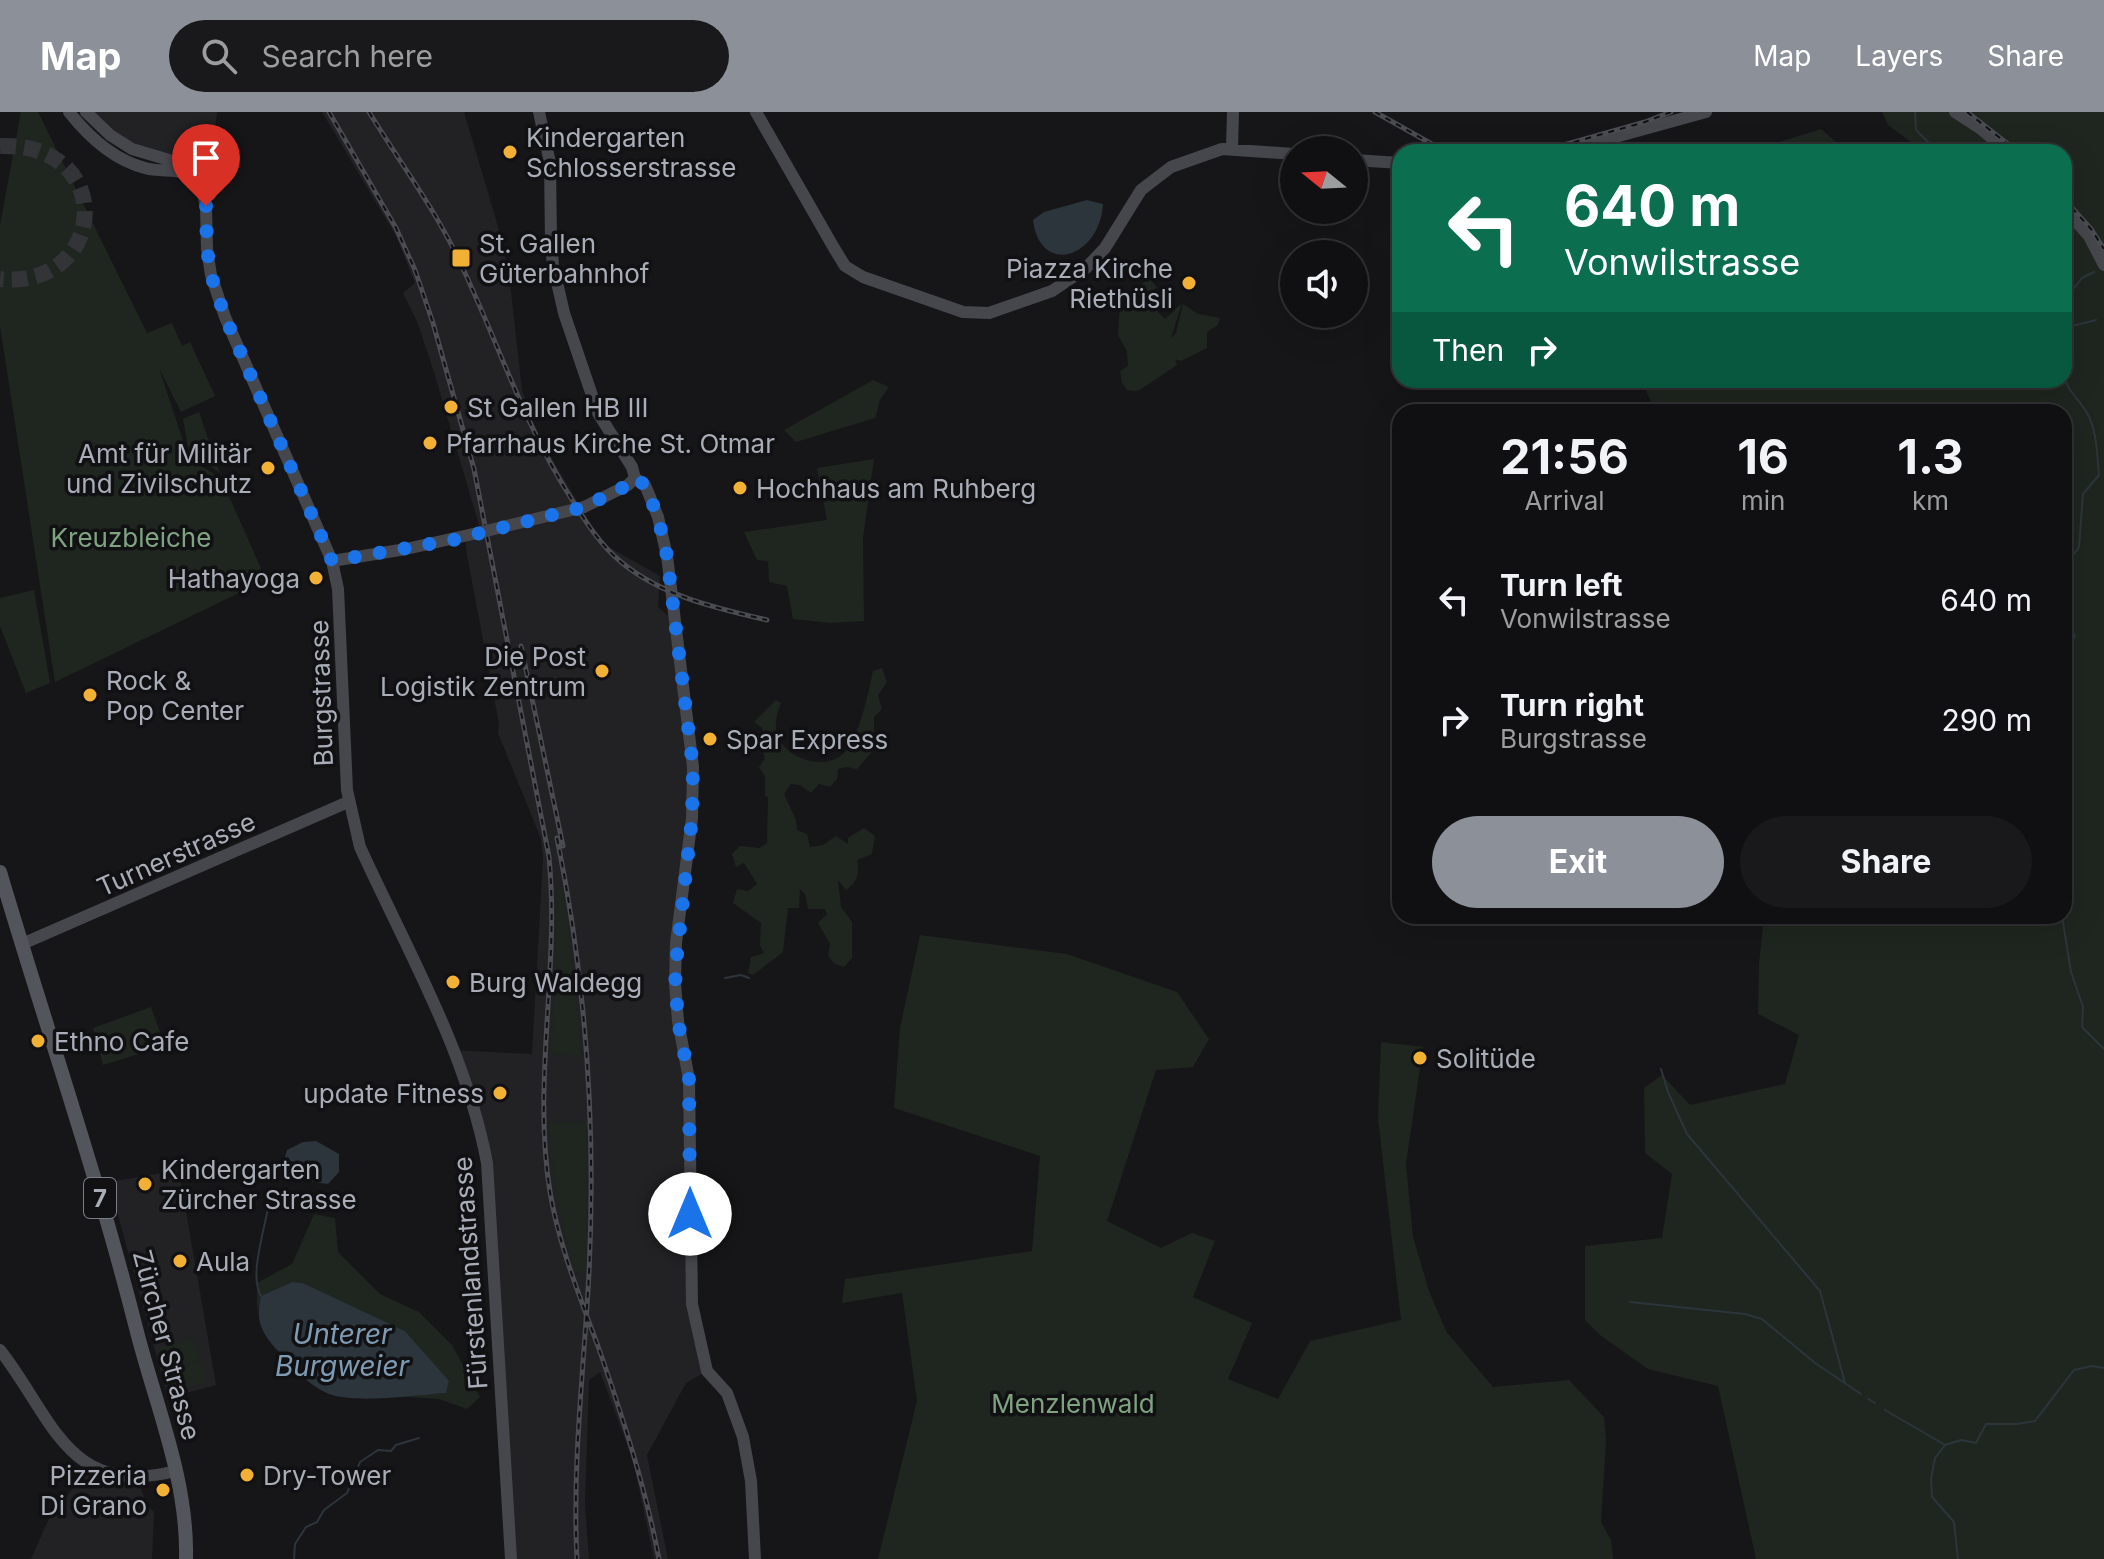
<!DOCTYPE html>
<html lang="en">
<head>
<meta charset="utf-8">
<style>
  body { margin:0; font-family:Inter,sans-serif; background:#19191b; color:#f1f3f6; height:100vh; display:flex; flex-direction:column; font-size:30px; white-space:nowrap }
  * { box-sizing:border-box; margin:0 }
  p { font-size:26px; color:#9c9d9f }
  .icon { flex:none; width:44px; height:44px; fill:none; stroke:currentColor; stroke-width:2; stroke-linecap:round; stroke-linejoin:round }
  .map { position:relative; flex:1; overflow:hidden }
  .side { position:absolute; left:1392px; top:292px; width:680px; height:520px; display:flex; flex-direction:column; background:#101012; border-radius:24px; box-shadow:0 8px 32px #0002,0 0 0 2px #303032 }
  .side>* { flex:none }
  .top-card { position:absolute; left:1392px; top:32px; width:680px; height:244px; border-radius:24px; box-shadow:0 8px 32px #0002,0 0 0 2px #303032; background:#0b6e4f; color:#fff; overflow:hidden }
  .needle { width:52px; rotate:288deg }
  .fabs { position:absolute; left:1280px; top:24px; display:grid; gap:16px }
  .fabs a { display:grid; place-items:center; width:88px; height:88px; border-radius:50%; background:#101012; box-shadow:0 8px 32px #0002,0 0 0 2px #303032; font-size:40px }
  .pin { position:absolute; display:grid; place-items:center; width:68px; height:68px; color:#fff; margin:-82px -34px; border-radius:50% 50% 50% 0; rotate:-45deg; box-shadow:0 0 8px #0007 }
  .pin .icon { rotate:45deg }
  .me { position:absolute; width:88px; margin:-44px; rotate:0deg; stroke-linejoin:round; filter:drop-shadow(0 0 6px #0008) }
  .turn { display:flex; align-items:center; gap:28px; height:168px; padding:0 40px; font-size:36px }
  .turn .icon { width:104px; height:104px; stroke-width:2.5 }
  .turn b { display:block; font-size:56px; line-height:68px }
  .then { display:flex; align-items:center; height:76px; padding:0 40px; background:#0003; gap:16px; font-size:30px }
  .eta { display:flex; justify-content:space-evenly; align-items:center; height:136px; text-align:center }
  .eta b { font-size:48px; font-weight:700; line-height:56px }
  .button { display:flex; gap:16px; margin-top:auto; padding:16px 40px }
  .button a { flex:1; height:92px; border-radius:48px; background:#8c9099; color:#fff; font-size:32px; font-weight:700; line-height:92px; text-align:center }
  .button a+a { background:#19191b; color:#f1f3f6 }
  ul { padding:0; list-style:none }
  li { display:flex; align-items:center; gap:24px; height:120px; padding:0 40px }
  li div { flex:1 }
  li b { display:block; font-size:30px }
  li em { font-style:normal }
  header { display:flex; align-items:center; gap:48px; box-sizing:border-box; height:112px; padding:0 40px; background:#8c9099; color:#fff }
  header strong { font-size:38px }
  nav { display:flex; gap:44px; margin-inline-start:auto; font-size:28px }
  .search { width:560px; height:72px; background:#19191b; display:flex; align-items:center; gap:20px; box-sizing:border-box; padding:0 28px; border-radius:44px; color:#9c9d9f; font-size:30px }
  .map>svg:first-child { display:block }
  .built { fill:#222225 }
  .green { fill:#1e261f }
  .water { fill:#2c353c }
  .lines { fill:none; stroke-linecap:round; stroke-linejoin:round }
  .stream { stroke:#2c353c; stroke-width:2 }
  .highway-tunnel { stroke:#333438; stroke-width:16; stroke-dasharray:16 8; stroke-linecap:butt }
  .secondary { stroke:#45474d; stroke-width:12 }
  .primary { stroke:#53555c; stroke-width:14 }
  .rail-casing { stroke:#4a4c52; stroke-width:5 }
  .rail { stroke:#111113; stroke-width:2; stroke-dasharray:6; stroke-linecap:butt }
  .secondary-bridge { stroke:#45474d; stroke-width:12 }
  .route { stroke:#1a73e8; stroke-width:14; stroke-dasharray:0 25.2 }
  .poi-dot { fill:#f2b134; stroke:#111113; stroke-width:3 }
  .labels { text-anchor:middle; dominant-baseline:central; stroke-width:7; stroke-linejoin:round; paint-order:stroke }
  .shield { fill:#111113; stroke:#7b7e86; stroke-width:2 }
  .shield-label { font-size:24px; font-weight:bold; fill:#a8adb8 }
  .poi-label { font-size:26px; fill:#a8adb8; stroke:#111113; text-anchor:start }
  .park-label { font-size:26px; fill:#7fa381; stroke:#111113 }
  .street-label { font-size:26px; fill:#a8adb8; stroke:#111113 }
  .water-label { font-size:28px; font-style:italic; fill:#7f9bb3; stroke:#111113 }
</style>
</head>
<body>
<header>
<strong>Map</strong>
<div class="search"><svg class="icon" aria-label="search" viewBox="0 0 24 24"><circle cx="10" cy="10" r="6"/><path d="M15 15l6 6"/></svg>Search here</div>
<nav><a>Map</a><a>Layers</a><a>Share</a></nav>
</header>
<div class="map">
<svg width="2104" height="1447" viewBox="0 0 2104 1447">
  <rect width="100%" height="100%" fill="#161618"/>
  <path class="built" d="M 86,0 L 217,0 L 213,38 L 198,55 L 150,44 Z
    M 322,0 L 464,0 L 496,107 L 509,162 L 522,278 L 538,323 L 597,423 L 609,435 L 660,464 L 658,495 L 676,511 L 693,655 L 676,831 L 689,967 L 691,1169 L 707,1259 L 686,1271 L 647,1343 L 668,1447 L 654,1447 L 633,1348 L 600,1260 L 589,1268 L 585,1392 L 589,1447 L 511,1447 L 491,1085 L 453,938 L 532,942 L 543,746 L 541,727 L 498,621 L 499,612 L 467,443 L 465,425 L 481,420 L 434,260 L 418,212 L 403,181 L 415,171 L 396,124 Z
    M 179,1058 L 216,1273 L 168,1286 L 109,1070 Z
    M 86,1361 L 139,1371 L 147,1393 L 154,1400 L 152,1447 L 31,1447 L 50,1404 Z"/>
  <path class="green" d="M 21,0 L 38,0 L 147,221 L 172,211 L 182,234 L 190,230 L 215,284 L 181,300 L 159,256 L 189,347 L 221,366 L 266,468 L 55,570 L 0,214 L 0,113 Z
    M 1882,0 L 2104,0 L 2104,1447 L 1756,1447 L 1718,1274 L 1648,1257 L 1600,1223 L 1585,1208 L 1585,1134 L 1662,1126 L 1672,1062 L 1645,1041 L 1644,976 L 1662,963 L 1690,993 L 1785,972 L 1799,923 L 1758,902 L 1759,852 L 1764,804 L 2064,804 L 2064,300 L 1656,300 L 1641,268 L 2064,268 L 2064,40 L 1924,40 L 1888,13 Z
    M 1821,17 L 1847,40 L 1748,40 Z
    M 1149,166 L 1157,175 L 1151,181 L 1155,185 L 1150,192 L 1165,207 L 1182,191 L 1171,226 L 1176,221 L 1183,192 L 1198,202 L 1220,206 L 1218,213 L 1207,220 L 1207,236 L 1181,249 L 1175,247 L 1177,253 L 1138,279 L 1127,278 L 1122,271 L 1120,259 L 1128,254 L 1127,239 L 1118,223 L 1120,191 Z
    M 873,268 L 889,275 L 880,288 L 875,306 L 796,330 L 784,318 Z
    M 199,300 L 220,361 L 189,340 L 183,307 Z
    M 874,347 L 863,426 L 864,509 L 831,511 L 793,507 L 787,474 L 769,470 L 768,449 L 757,448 L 744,420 L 827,408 L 817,356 Z
    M 34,478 L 50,571 L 26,581 L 0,514 L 0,486 Z
    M 882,556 L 887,570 L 878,583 L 882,597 L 874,605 L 874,623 L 877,634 L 857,657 L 847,655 L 838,657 L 837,667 L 830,675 L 819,672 L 811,681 L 800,673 L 791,672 L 784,682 L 796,708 L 797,718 L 807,722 L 810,735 L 823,733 L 836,724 L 848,732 L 848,726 L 864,716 L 875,724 L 872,742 L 857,748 C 860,761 857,771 846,778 L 838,768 L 841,795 L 852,810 L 852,846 L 844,855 L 835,852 L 828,844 L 830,832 L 818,811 L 827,802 L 825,797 L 808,797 L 805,782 L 800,777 L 799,796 L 788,796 L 783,840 L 753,863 L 748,861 L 751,845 L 764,841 L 760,834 L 761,811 L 733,791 L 737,777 L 748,779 L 757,772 L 744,751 L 736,755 L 732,742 L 740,734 L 759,736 L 767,731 L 768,685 L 765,684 L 765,664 L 759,655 L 765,646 L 760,632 L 764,623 L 762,616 L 754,610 L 776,588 L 781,591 C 778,599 775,607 776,616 C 778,645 824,661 844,641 C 860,625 868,581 873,559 Z
    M 558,776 L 564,777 L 582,944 L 552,942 Z
    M 920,823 L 1067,842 L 1177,880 L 1209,927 L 1193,955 L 1156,958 L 1107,1109 L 1161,1136 L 1192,1121 L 1215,1129 L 1193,1185 L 1252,1211 L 1228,1267 L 1278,1287 L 1310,1229 L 1401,1208 L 1378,1006 L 1381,930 L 1423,935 L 1406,1052 L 1413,1125 L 1429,1179 L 1446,1219 L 1493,1275 L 1569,1268 L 1604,1305 L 1606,1328 L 1601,1410 L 1611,1428 L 1613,1447 L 878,1447 L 917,1289 L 902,1181 L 842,1191 L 845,1167 L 1032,1139 L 1040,1044 L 894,996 L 900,916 Z
    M 151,895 L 165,934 L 103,953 L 93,916 Z
    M 587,1010 L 586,1161 L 576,1160 C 561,1111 552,1063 549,1011 Z
    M 314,1102 L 335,1106 L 338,1140 L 380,1182 L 419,1200 L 452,1233 L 480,1285 L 467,1297 L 439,1287 L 391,1284 L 446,1281 L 449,1270 L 405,1219 L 303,1171 L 292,1170 L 261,1184 L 257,1200 L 257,1171 L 292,1152 Z
    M 195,1226 L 200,1248 L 164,1257 L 158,1236 Z
    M 200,1249 L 206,1271 L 170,1280 L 164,1259 Z"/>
  <path class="water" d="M 1087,88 L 1103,92 C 1100,146 1040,165 1033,108 L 1044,100 Z
    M 316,1029 L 339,1042 L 339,1060 L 328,1072 C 306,1069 294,1068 284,1048 L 287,1038 L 303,1030 Z
    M 292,1170 L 303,1171 L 405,1219 L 449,1269 L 446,1281 C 416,1283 357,1292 329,1282 C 309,1274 292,1255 278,1239 C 261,1221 255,1208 261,1184 Z"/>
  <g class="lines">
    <path class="stream" d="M 1915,0 L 1916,18 L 1938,40
      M 2064,189 L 2082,166 L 2094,160
      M 2064,216 L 2096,208
      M 2064,263 C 2066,278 2079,287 2087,301 C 2097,318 2097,343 2099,363 L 2083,382 L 2079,435 L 2064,456
      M 2064,505 L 2075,524 L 2070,534 L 2064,538
      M 2062,804 L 2071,860 L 2083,895 L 2082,915 L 2104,937
      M 725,866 L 741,863 L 749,866
      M 1661,957 L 1668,980 L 1687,1022 L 1820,1179 L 1845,1271
      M 261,1184 C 249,1165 264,1119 268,1096
      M 1630,1190 L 1745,1202 L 1762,1207 L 1815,1251 L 1861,1282
      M 1868,1287 L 1875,1291
      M 1885,1298 L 1945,1333
      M 294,1447 L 295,1432 L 306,1415 L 317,1410 L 324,1398 L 347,1381 L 360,1350 L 378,1338 L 391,1339 L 396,1333 L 419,1326
      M 1958,1447 L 1954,1410 L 1932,1385 L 1931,1367 L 1935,1346 L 1945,1333 L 1961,1328 L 1976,1331 L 1986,1312 L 2017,1312 L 2035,1309 L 2074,1258 L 2092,1254 L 2104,1256"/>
    <path class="highway-tunnel" d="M 0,34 C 119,30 107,178 0,167"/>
    <path class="secondary" d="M 69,0 C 88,24 114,48 145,56 C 162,61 186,55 199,68 L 206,94 L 207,137 L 211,163 L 225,205 L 332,449 L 338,477 L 347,678 L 360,735 C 407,838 466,939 487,1051 L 511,1447
      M 86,0 L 110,23 L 132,37 L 203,58 L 209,67 L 210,83
      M 539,0 L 550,51 L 551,130 L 553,153 L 564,201 L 598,301 L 632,355 L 635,366 L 645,373 L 648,380 L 658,405 L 667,444 L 693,655 L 692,706 L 676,831 L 675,871 L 678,909 L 689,967 L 692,1192 L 707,1259 L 727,1281 L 743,1325 L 751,1369 L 755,1447
      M 756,0 L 834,136 L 845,154 L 863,165 L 963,200 L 989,201 L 1052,179 L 1086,156 L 1105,136 L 1141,78 L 1171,55 L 1222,37 L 1294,42
      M 1955,0 L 1981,17 L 2009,40
      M 1232,36 L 1233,0
      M 1561,40 L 1706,0
      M 1354,48 L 1400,51
      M 2064,96 L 2089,124 L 2104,153
      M 584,395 L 628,373 L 635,366
      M 332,449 L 406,437 L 482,420
      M 22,832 L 348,690
      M 0,1238 C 54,1307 67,1386 176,1359"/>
    <path class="primary" d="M 0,760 C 45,912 97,1062 136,1216 C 155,1292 188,1367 186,1447"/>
    <g class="rail-casing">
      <path id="rail" d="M 329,0 L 396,116 L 415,158 L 433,211 L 474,357 L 549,745 C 560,856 532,969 550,1080 C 559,1134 580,1185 599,1237 C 623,1306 645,1374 659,1447
        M 369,0 C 399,49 433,94 458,146 C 496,225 522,308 569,383 C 584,407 599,432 621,450 C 662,484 716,496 767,508
        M 1375,0 L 1446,40
        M 1967,0 L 2018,40
        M 1539,40 L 1645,10 L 1671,0
        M 2064,87 L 2091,117 L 2104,137
        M 521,534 L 563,734
        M 557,726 C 586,868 596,1016 589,1161 C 584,1257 572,1351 577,1447"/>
    </g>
    <use href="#rail" class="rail"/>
    <path class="secondary-bridge" d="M 482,420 L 584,395"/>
  </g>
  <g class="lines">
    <path class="route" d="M 206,94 L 207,137 L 211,163 L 225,205 L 332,449 L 453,428 L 584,395 L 628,373 L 635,366 L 645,373 L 658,405 L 667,444 L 693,655 L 692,706 L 675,861 L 678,909 L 689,967 L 690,1102"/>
  </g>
  <g class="poi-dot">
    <circle cx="510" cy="40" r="8"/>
    <rect x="451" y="136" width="20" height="20" rx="4"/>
    <circle cx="1189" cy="171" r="8"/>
    <circle cx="451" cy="295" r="8"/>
    <circle cx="430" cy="331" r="8"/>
    <circle cx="268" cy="356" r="8"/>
    <circle cx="740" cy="376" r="8"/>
    <circle cx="316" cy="466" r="8"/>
    <circle cx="602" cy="559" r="8"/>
    <circle cx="90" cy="583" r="8"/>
    <circle cx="710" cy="627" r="8"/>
    <circle cx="453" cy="870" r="8"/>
    <circle cx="38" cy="929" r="8"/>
    <circle cx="1420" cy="946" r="8"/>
    <circle cx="500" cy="981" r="8"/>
    <circle cx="145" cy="1072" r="8"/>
    <circle cx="180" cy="1149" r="8"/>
    <circle cx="247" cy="1363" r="8"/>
    <circle cx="163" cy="1378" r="8"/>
  </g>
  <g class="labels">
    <rect class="shield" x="84" y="1066" width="32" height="40" rx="6"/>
    <g class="shield-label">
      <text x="100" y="1086">7</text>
    </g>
    <g class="poi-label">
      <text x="526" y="25">Kindergarten<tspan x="526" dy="30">Schlosserstrasse</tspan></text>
      <text x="479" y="131">St. Gallen<tspan x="479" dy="30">Güterbahnhof</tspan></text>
      <text x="1173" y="156" text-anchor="end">Piazza Kirche<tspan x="1173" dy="30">Riethüsli</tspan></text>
      <text x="467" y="295">St Gallen HB III</text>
      <text x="446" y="331">Pfarrhaus Kirche St. Otmar</text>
      <text x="252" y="341" text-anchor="end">Amt für Militär<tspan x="252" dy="30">und Zivilschutz</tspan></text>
      <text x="756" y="376">Hochhaus am Ruhberg</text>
      <text x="300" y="466" text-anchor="end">Hathayoga</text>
      <text x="586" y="544" text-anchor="end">Die Post<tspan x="586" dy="30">Logistik Zentrum</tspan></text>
      <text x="106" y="568">Rock &amp;<tspan x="106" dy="30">Pop Center</tspan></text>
      <text x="726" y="627">Spar Express</text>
      <text x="469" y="870">Burg Waldegg</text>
      <text x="54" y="929">Ethno Cafe</text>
      <text x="1436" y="946">Solitüde</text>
      <text x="484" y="981" text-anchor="end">update Fitness</text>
      <text x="161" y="1057">Kindergarten<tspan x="161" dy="30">Zürcher Strasse</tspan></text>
      <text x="196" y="1149">Aula</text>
      <text x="147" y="1363" text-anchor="end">Pizzeria<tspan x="147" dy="30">Di Grano</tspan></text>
      <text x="263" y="1363">Dry-Tower</text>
    </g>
    <g class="park-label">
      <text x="131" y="425">Kreuzbleiche</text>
      <text x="1073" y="1291">Menzlenwald</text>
    </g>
    <g class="street-label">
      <text transform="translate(321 581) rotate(-92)">Burgstrasse</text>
      <text transform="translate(176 742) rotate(-24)">Turnerstrasse</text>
      <text transform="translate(470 1161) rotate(-94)">Fürstenlandstrasse</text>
      <text transform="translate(167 1233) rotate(75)">Zürcher Strasse</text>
    </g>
    <g class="water-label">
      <text x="342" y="1222">Unterer<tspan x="342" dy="32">Burgweier</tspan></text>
    </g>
  </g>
</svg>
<div class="fabs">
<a><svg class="needle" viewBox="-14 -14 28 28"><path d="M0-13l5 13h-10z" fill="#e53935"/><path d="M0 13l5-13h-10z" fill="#9c9d9f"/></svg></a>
<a><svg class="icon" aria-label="sound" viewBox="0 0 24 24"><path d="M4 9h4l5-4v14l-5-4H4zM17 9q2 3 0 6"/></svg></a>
</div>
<div class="pin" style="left:206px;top:94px;background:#d93025"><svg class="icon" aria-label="arrive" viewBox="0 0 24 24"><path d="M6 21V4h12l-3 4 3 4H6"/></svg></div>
<svg class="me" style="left:690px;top:1102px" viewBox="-20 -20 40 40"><circle r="19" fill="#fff"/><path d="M0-13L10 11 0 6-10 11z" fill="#1a73e8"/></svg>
<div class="top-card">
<div class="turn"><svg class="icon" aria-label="left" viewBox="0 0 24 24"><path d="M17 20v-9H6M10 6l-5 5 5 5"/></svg><div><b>640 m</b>Vonwilstrasse</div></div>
<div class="then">Then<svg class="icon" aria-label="right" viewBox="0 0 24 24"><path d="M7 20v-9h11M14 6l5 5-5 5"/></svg></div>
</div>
<section class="side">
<div class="eta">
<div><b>21:56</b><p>Arrival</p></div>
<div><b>16</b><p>min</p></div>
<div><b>1.3</b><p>km</p></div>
</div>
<ul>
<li><svg class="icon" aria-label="left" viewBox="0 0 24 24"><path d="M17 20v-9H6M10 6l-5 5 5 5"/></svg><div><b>Turn left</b><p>Vonwilstrasse</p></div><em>640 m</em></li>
<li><svg class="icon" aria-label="right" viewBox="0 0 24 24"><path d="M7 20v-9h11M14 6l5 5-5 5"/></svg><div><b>Turn right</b><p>Burgstrasse</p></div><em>290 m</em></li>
</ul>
<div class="button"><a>Exit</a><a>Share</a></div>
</section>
</div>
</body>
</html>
